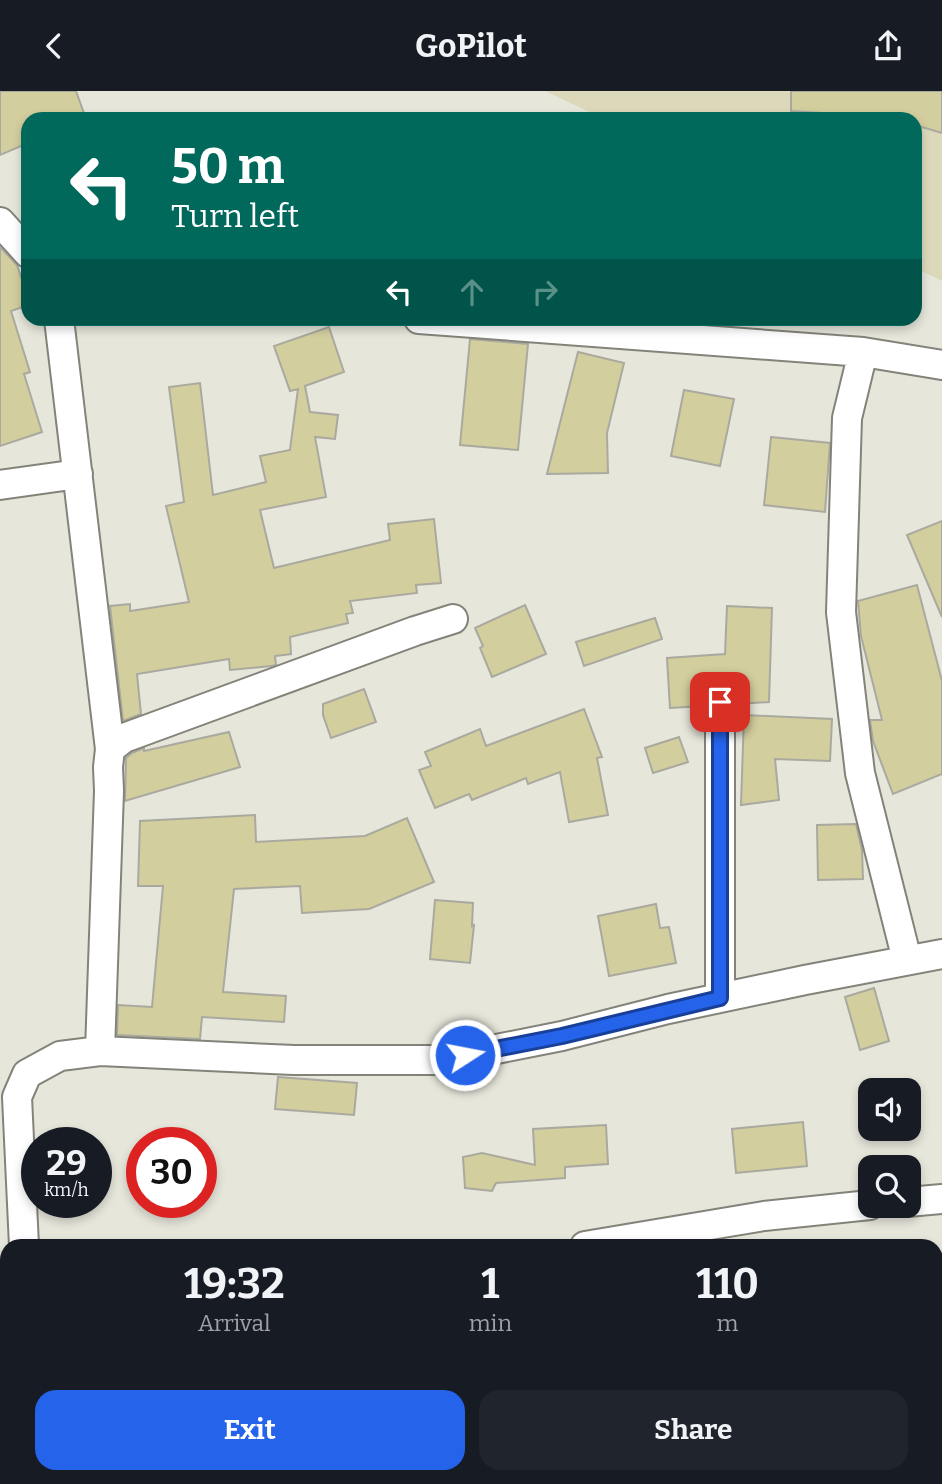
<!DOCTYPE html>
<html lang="en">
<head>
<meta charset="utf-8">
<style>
  body { margin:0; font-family:Bitter,serif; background:#20242c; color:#f1f3f6; height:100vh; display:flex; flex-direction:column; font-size:26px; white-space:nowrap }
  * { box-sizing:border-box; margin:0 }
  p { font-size:23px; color:#9ea1a6 }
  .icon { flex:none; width:38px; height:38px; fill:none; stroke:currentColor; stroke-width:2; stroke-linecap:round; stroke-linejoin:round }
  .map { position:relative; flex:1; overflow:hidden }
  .panel { position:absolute; left:0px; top:1148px; width:943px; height:245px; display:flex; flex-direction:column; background:#171b24; border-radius:21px 21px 0 0; box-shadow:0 4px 10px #0003 }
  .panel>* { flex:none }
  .guide { position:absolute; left:21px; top:21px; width:901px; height:214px; border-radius:21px; box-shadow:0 4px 10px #0003; background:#00695c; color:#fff; overflow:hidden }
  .buttons { position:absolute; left:858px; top:987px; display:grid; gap:14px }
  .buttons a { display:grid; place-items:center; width:63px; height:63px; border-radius:14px; background:#171b24; box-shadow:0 4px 10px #0003; font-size:35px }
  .speed { position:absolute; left:21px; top:1036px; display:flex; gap:14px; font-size:35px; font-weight:700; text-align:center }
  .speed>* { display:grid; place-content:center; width:91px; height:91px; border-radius:50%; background:#171b24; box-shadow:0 4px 10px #0003; line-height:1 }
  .speed small { font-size:18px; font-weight:400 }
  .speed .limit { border:10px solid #d22; background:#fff; color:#111 }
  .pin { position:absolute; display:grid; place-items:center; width:60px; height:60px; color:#fff; margin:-30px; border-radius:14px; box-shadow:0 4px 10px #0006 }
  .me { position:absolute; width:77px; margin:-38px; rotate:79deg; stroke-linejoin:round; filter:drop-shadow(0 0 5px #0008) }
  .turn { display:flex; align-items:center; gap:24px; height:147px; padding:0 35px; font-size:32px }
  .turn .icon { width:91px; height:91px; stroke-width:2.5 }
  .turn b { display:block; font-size:49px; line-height:60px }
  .lanes { display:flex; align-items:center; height:66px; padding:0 35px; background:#0003; justify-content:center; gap:35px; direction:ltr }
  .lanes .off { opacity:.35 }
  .eta { display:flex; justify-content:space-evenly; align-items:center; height:119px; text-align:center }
  .eta b { font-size:42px; font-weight:700; line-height:49px }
  .primary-button { display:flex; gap:14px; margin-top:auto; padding:14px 35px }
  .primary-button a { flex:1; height:80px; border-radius:21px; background:#2563eb; color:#fff; font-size:28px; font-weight:700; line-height:80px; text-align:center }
  .primary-button a+a { background:#20242c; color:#f1f3f6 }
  header { display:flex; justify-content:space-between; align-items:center; height:91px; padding:0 35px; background:#171b24; font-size:32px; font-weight:700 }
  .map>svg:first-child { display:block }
  .green { fill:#dcd9bb }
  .building { fill:#d3ce9e; stroke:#aaa99f; stroke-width:2 }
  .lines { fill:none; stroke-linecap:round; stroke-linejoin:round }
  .minor-casing { stroke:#84837a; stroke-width:32 }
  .minor { stroke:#fff; stroke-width:28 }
  .route-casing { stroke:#184099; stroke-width:18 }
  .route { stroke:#2563eb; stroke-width:12 }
</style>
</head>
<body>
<header><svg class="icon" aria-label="back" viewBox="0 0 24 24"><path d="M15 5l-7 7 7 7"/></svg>GoPilot<svg class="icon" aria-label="share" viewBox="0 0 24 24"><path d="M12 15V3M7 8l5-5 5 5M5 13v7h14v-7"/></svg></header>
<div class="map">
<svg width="942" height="1393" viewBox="0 0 942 1393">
  <rect width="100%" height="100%" fill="#e7e6db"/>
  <path class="green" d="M 545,0 L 942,0 L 942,190 L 915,177 L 915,28 L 604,28 Z"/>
  <path class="building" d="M 0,0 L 76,0 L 86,28 L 28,28 L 28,52 L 0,64 Z
    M 791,0 L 942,0 L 942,42 L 915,34 L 915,28 L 791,20 Z
    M 0,156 L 17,174 L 28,207 L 28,214 L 11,220 L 30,281 L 24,283 L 42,341 L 0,355 Z
    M 329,236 L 344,281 L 305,295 L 310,321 L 338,324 L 335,348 L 315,346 L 326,406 L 260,419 L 274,477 L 390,449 L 388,433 L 434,428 L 441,492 L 416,494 L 417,502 L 350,510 L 353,522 L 346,523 L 348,532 L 290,546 L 291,563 L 275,565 L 276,574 L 271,575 L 230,579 L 229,568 L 137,583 L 141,623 L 123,630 L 110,515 L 130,513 L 130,520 L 189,511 L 166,415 L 184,411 L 169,296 L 200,292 L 213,404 L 266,391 L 260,365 L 290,359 L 298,298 L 290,300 L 274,255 Z
    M 470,248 L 528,253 L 518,359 L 460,354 Z
    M 578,261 L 624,272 L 607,342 L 608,382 L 547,383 Z
    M 684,299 L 734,308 L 720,375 L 671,365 Z
    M 771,346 L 830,352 L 825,421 L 764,414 Z
    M 942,430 L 942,526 L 907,444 Z
    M 917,494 L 942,590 L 942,683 L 893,703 L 873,650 L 870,629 L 882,629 L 861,545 L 858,510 Z
    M 525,514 L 546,563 L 492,586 L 480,557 L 483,555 L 475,537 Z
    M 727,515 L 772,517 L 769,611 L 737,613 L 734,602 L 728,596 L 719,594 L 711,597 L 706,602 L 703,615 L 670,617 L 667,567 L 725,563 Z
    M 655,527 L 662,548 L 584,575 L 576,551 Z
    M 364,598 L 376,631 L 331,647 L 323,624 L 323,613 Z
    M 584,618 L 602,666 L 597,667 L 608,724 L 569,731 L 560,681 L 528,693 L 526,687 L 472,709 L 469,703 L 435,717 L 419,679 L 431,675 L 425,661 L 480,638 L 486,655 Z
    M 744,624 L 832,628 L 830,670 L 775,668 L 779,709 L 741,714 Z
    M 229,641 L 240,676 L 125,710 L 126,667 L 132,662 L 144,657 L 144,660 Z
    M 679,646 L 688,671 L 653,682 L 645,657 Z
    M 255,724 L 256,751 L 365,745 L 407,727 L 434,791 L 369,818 L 302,822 L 300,795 L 234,798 L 223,901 L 286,905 L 284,931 L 202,926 L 200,948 L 117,944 L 118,914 L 152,916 L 163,795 L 138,795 L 140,730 Z
    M 856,733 L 862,759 L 863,788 L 818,789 L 817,734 Z
    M 435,809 L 473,812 L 472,835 L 474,834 L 470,872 L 430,868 Z
    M 656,813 L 660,837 L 669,836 L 676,872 L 609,885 L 598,825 Z
    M 874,897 L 889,950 L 860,959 L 845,906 Z
    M 278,986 L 357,992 L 354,1024 L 275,1018 Z
    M 803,1031 L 807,1075 L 736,1082 L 732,1038 Z
    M 606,1034 L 608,1073 L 565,1076 L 565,1087 L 496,1092 L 492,1100 L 465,1097 L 463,1066 L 482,1062 L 535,1074 L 533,1038 Z"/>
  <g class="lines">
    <g class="minor-casing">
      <path id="minor" d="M 0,131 L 28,162
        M 59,228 L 110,658
        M 419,228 L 863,261 L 942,274
        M 863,261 L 847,327 L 841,521 L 860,682 L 907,869
        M 0,394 L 78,383
        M 720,611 L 720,907
        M 100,960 L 109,700 L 108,676 L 110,658 L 124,647 L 415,540 L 453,528
        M 908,1111 L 942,1108
        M 24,1155 L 17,1006 L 27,983 L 60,965 L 100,960 L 294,969 L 441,969 L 562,945 L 668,918 L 805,889 L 942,863
        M 585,1155 L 764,1125 L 870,1114
        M 0,1376 L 9,1393
        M 441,1393 L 442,1386"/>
    </g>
    <use href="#minor" class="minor"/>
  </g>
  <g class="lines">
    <g class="route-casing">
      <path id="route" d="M 465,964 L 562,945 L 720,907 L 720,611"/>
    </g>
    <use href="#route" class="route"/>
  </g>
</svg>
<div class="buttons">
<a><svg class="icon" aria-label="sound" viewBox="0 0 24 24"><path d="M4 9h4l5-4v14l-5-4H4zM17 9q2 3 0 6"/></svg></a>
<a><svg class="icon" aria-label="search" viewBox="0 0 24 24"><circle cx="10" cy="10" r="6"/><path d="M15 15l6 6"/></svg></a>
</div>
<div class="speed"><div>29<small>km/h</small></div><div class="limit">30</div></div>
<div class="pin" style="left:720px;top:611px;background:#d93025"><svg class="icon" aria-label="arrive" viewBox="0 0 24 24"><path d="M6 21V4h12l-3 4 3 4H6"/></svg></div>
<svg class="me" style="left:465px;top:964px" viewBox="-20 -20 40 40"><circle r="17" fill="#2563eb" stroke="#fff" stroke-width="3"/><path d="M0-11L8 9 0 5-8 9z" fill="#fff"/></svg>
<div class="guide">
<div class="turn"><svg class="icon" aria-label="left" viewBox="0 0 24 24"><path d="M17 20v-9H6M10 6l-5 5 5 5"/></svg><div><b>50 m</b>Turn left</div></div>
<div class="lanes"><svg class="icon" aria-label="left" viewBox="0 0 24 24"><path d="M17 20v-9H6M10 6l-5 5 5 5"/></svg><svg class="icon off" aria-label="ahead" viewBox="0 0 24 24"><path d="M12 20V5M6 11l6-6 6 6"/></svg><svg class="icon off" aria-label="right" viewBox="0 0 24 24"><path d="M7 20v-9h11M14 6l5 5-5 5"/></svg></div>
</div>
<section class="panel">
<div class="eta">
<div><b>19:32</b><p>Arrival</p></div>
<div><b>1</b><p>min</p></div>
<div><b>110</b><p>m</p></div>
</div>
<div class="primary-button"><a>Exit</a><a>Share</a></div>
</section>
</div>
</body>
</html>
